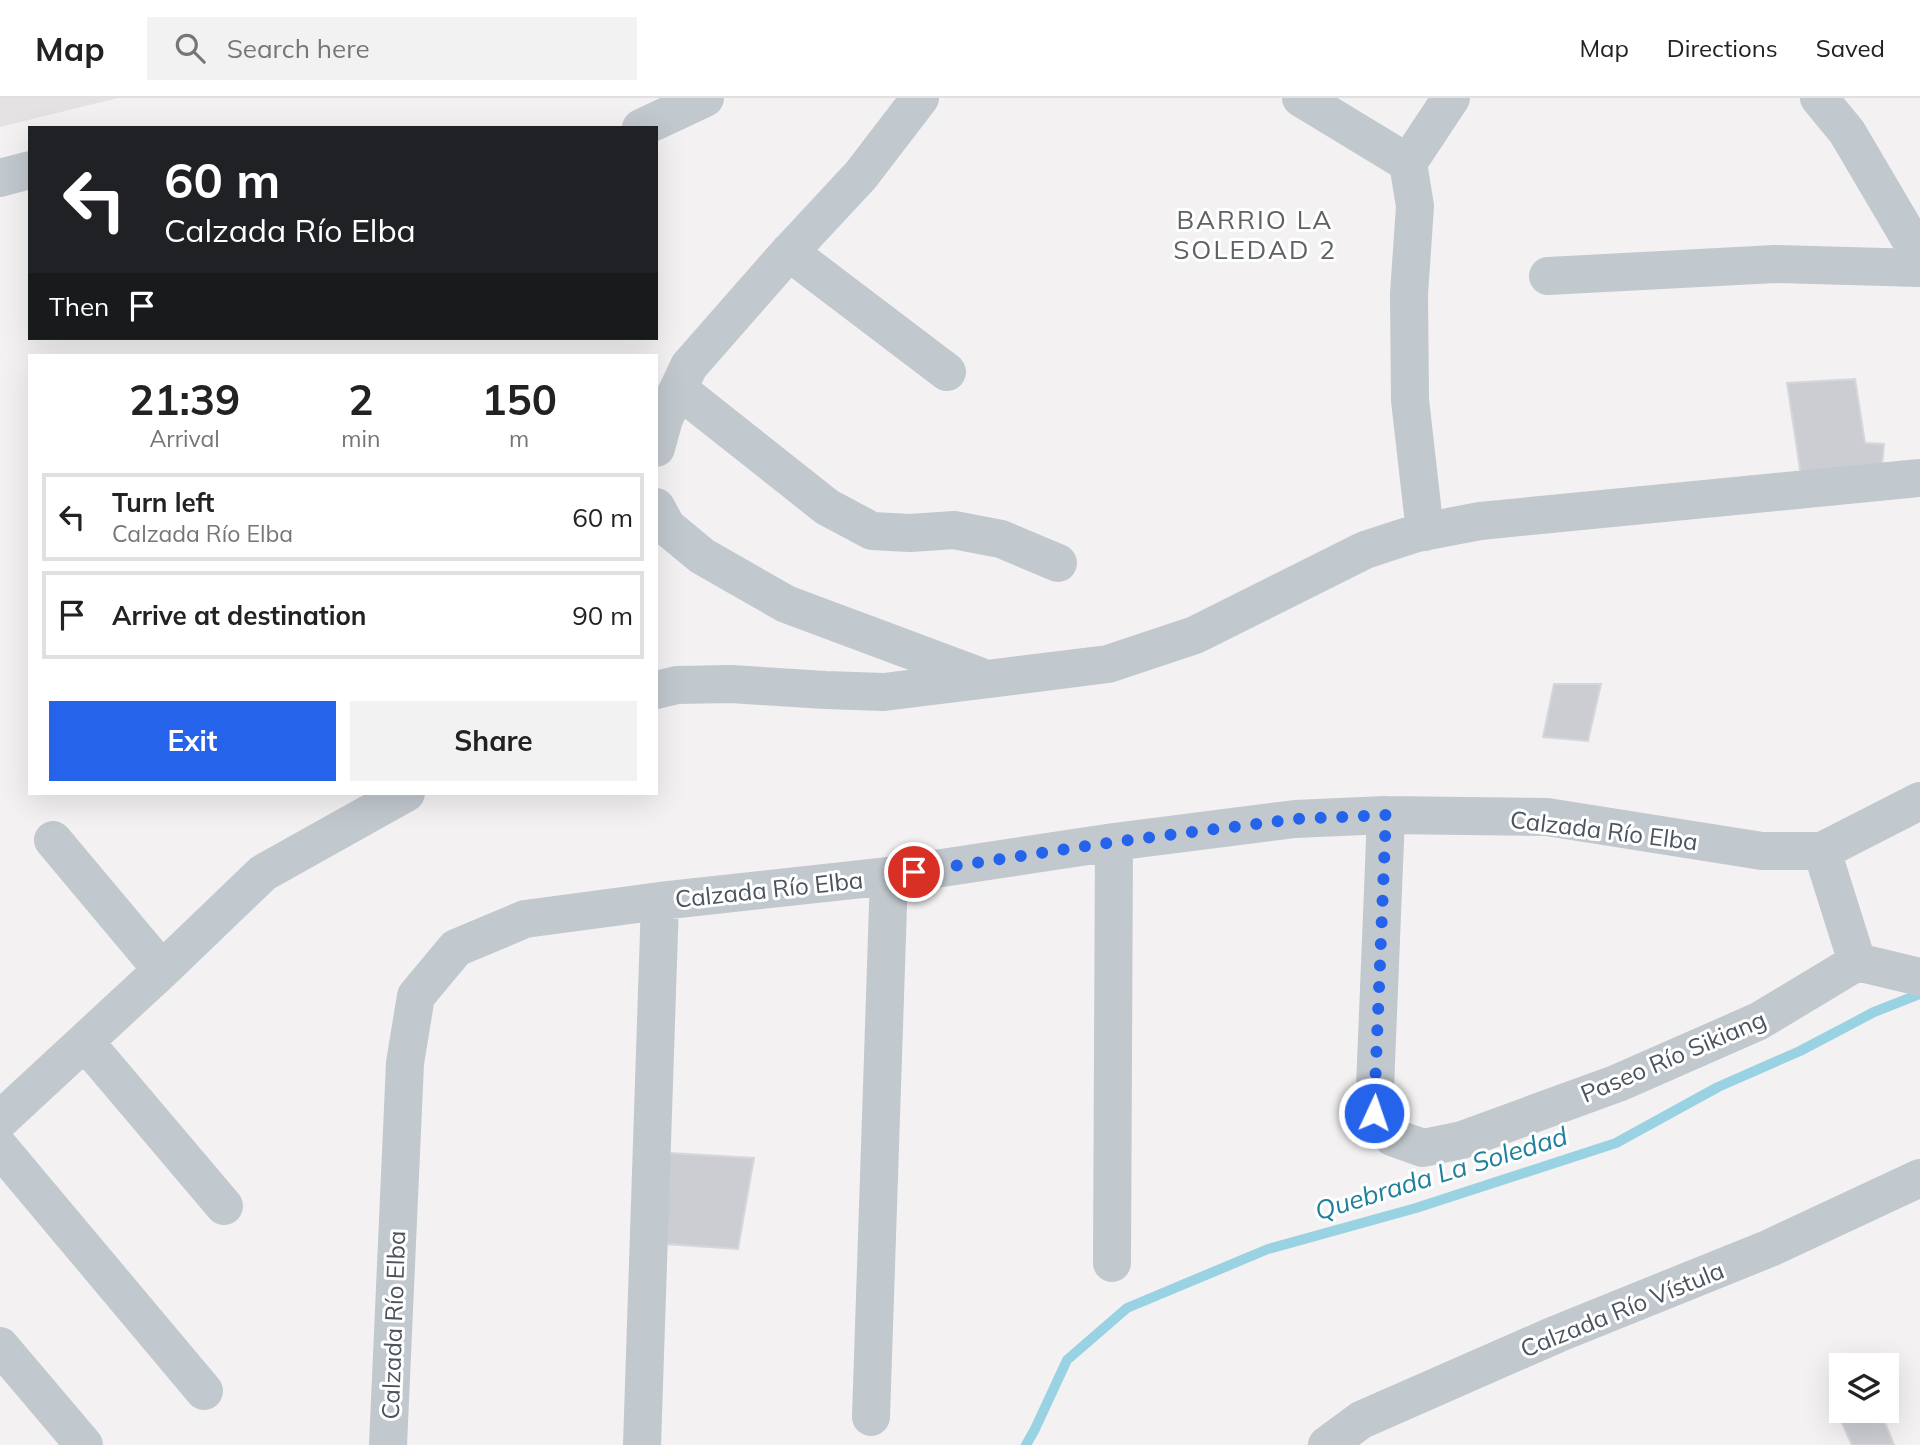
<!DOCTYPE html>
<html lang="en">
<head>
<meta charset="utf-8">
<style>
  body { margin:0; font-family:Mulish,sans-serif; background:#f2f2f2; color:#222; height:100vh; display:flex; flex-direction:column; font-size:26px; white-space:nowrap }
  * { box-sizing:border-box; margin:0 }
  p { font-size:23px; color:#767676 }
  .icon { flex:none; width:38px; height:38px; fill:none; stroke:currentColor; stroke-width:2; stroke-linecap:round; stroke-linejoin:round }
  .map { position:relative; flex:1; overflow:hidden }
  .sheet { position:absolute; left:28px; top:256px; width:630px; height:441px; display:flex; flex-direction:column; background:#fff; border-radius:0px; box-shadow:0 7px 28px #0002 }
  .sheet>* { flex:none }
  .top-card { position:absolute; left:28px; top:28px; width:630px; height:214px; border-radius:0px; box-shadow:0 7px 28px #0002; background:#202124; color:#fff; overflow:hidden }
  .controls { position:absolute; left:1829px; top:1255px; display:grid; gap:14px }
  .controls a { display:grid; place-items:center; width:70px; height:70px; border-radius:0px; background:#fff; box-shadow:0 7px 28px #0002; font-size:35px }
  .pin { position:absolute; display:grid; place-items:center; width:60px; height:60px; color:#fff; margin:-30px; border:4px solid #fff; border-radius:50%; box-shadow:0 2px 7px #0007 }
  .me { position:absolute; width:77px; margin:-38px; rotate:3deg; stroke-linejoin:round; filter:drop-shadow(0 0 5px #0008) }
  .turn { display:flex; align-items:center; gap:24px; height:147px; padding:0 21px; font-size:32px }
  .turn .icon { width:91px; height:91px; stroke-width:2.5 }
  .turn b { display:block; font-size:49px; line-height:60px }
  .then { display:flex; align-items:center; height:66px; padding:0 21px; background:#0003; gap:14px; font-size:26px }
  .eta { display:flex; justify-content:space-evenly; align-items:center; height:119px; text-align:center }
  .eta b { font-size:42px; font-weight:700; line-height:49px }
  .button { display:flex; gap:14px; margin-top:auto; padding:14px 21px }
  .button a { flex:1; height:80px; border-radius:0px; background:#2563eb; color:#fff; font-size:28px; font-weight:700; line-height:80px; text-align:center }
  .button a+a { background:#f2f2f2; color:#222 }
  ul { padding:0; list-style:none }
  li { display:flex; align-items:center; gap:21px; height:88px; margin:0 14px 10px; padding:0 7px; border:4px solid #e0e0e0; border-radius:0px }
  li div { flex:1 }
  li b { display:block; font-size:26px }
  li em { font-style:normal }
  header { display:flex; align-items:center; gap:42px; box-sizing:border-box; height:98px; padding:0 35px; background:#fff; border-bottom:2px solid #e0e0e0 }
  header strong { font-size:33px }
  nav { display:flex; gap:38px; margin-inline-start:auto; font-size:24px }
  .search { width:490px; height:63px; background:#f2f2f2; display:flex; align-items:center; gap:18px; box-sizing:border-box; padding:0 24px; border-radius:0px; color:#767676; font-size:26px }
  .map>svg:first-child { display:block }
  .education { fill:#e4e2e2 }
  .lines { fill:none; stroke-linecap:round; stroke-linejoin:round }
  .stream { stroke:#99d2e2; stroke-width:10 }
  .building { fill:#cccdd3; stroke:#d6d7db; stroke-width:2 }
  .minor { stroke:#c1c8ce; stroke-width:38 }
  .route { stroke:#2563eb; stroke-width:12; stroke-dasharray:0 21.6 }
  .labels { text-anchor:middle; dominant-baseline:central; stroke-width:6; stroke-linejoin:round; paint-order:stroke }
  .street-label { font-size:24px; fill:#4b545c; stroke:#fff }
  .neighbourhood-label { font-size:26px; letter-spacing:2px; fill:#5e6165; stroke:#fff }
  .water-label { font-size:26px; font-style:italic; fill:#1f809b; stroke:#fff }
</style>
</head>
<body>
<header>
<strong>Map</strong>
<div class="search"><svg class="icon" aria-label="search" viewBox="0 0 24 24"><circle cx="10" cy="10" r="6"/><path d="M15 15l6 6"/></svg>Search here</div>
<nav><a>Map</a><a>Directions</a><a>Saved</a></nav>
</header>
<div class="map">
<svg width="1920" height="1347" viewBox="0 0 1920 1347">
  <rect width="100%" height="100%" fill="#f3f1f1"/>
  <path class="education" d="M 0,0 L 118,0 L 0,29 Z"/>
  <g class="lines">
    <path class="stream" d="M 1026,1347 L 1035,1331 L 1067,1262 L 1127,1210 L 1268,1151 L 1416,1110 L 1616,1045 L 1718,989 L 1800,953 L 1874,914 L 1920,896"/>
  </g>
  <path class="building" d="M 1855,281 L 1865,345 L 1884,346 L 1880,390 L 1803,391 L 1787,285 Z
    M 1554,586 L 1601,586 L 1588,643 L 1543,639 Z
    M 669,1055 L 754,1060 L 738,1151 L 665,1146 Z
    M 1841,1307 L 1841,1312 L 1880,1312 L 1894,1347 L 1852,1347 L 1835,1310 Z"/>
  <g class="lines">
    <path class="minor" d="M 1301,0 L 1408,65 L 1451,0
      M 1819,0 L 1847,34 L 1920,158
      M 641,30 L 705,0
      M 1408,65 L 1415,108 L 1409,196 L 1410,302 L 1425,434
      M 0,80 L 30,72
      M 789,154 L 947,274
      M 1548,178 L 1775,166 L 1920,170
      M 678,291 L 827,409 L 872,433 L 910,435 L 954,432 L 1001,441 L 1058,465
      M 656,350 L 664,321 L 689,268 L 782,162 L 861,77 L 920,0
      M 656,409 L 667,429 L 702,458 L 786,506 L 979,578
      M 656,592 L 677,587 L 731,586 L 825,592 L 884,594 L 1108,566 L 1195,537 L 1365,452 L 1417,435 L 1480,423 L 1920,380
      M 1386,717 L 1374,1015 L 1392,1039 L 1423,1050 L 1462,1042 L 1618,985 L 1759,923 L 1857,864
      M 53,742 L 162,872
      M 1822,753 L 1857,864 L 1920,879
      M 85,944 L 224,1108
      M 0,1022 L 162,872 L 263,775 L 406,695
      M 0,1050 L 204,1293
      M 1112,1165 L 1114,744
      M 0,1248 L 84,1347
      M 871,1319 L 889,778
      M 388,1347 L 405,965 L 416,898 L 456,850 L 525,821 L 660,803 L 889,778 L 1114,744 L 1295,721 L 1386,717 L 1547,719 L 1762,753 L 1822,753 L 1920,703
      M 642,1347 L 660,803
      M 1327,1347 L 1361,1322 L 1557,1236 L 1770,1150 L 1920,1080"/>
  </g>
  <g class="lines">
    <path class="route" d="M 914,774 L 1114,744 L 1295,721 L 1386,717 L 1374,1015"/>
  </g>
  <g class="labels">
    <g class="street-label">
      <text transform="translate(1604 732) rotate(7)">Calzada Río Elba</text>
      <text transform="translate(769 791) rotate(-6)">Calzada Río Elba</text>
      <text transform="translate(1673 958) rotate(-23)">Paseo Río Sikiang</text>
      <text transform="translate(1622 1211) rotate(-22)">Calzada Río Vístula</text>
      <text transform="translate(393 1227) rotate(-88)">Calzada Río Elba</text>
    </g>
    <g class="neighbourhood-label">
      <text x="1255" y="121">BARRIO LA<tspan x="1255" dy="30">SOLEDAD 2</tspan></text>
    </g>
    <g class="water-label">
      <text transform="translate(1441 1075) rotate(-17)">Quebrada La Soledad</text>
    </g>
  </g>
</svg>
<div class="controls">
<a><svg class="icon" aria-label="layers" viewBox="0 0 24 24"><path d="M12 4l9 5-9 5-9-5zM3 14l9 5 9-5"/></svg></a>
</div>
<div class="pin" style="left:914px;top:774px;background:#d93025"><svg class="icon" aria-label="arrive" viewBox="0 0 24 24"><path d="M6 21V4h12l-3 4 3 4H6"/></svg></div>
<svg class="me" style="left:1374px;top:1015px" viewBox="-20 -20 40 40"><circle r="17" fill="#2563eb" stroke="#fff" stroke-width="3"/><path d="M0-11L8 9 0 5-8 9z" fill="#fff"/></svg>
<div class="top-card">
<div class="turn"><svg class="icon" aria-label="left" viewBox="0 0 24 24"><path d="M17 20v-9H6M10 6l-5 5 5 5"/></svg><div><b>60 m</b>Calzada Río Elba</div></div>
<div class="then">Then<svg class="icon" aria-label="arrive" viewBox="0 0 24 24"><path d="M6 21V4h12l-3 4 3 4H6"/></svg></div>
</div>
<section class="sheet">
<div class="eta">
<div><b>21:39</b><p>Arrival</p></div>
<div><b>2</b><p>min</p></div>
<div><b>150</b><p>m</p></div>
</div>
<ul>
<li><svg class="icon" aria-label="left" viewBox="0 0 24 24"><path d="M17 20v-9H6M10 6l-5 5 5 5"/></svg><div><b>Turn left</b><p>Calzada Río Elba</p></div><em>60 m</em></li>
<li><svg class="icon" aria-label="arrive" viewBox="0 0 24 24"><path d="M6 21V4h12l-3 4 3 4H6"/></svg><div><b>Arrive at destination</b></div><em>90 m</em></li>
</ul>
<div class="button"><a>Exit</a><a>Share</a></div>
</section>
</div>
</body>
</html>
